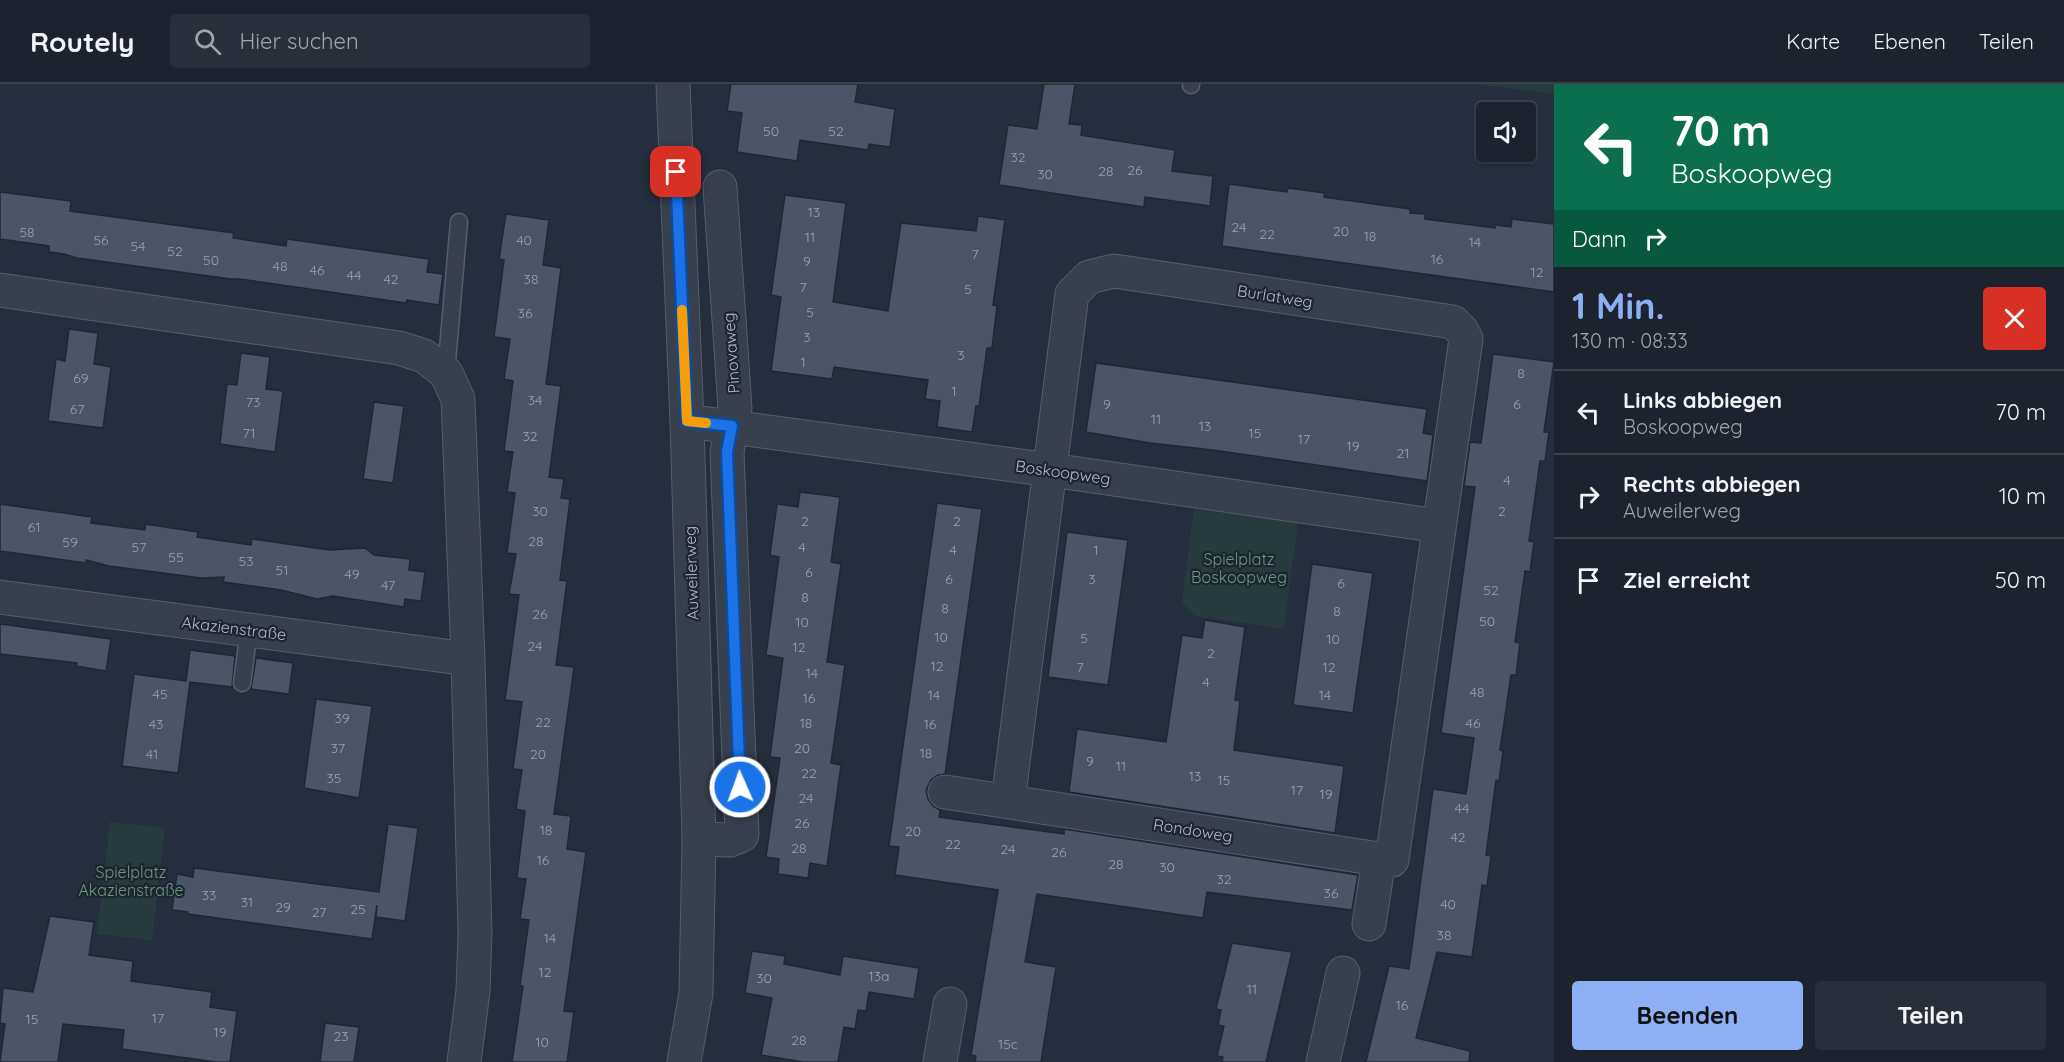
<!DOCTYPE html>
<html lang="de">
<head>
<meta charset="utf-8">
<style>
  body { margin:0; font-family:Quicksand,sans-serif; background:#292f3a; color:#f1f3f6; height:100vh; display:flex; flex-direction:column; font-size:22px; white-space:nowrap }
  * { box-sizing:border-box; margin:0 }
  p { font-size:20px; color:#a0a4aa }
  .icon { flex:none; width:33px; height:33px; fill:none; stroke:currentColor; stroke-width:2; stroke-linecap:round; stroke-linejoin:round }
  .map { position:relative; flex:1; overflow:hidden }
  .details { display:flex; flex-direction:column; background:#1c222e; width:510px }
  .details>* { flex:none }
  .top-card { background:#0b6e4f; color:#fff; overflow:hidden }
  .buttons { position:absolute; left:1476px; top:18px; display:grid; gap:12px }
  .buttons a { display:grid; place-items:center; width:60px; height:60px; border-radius:6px; background:#1c222e; box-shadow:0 2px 4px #0004,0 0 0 2px #3a3f4a; font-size:30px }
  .pin { position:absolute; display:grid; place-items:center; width:51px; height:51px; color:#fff; margin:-26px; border-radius:12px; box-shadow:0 3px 9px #0006 }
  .me { position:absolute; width:66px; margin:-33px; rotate:358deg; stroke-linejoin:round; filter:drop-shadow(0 0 4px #0008) }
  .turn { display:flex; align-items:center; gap:21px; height:126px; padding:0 18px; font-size:27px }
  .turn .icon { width:78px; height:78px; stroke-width:2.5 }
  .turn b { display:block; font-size:42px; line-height:51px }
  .then { display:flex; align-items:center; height:57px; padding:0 18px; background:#0003; gap:12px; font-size:22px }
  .round { display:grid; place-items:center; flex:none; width:63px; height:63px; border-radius:6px; background:#292f3a }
  .headline { display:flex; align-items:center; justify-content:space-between; height:102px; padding:0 18px }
  h1 { font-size:36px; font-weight:700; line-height:45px; color:#8db0f5 }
  .button { display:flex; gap:12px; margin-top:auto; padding:12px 18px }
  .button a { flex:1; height:69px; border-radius:6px; background:#8db0f5; color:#111; font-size:24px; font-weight:700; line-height:69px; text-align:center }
  .button a+a { background:#292f3a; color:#f1f3f6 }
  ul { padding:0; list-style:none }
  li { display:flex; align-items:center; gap:18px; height:84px; padding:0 18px; border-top:2px solid #3a3f4a }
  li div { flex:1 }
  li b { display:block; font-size:22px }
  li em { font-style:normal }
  header { display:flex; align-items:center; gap:36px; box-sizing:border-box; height:84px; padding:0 30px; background:#1c222e; border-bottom:2px solid #3a3f4a }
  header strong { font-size:28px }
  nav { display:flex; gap:33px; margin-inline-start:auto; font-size:21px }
  .search { width:420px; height:54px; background:#292f3a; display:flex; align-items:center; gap:15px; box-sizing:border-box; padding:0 21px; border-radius:6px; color:#a0a4aa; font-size:22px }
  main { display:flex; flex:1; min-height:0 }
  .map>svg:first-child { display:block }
  .green { fill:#273a3e }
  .building { fill:#4b5566; stroke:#202734; stroke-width:1.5 }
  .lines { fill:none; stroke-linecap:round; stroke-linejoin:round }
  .service-casing { stroke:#575e6b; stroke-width:19 }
  .minor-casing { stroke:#575e6b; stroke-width:35 }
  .tertiary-casing { stroke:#575e6b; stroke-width:35 }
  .service { stroke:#39404d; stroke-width:16 }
  .minor { stroke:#39404d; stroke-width:33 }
  .tertiary { stroke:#39404d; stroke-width:33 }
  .route-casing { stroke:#114b97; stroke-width:15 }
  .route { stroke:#1a73e8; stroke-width:10 }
  .slow { stroke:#f59e0b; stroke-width:10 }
  .labels { text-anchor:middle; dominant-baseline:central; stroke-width:4.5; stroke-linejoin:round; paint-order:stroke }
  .number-label { font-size:14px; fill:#9aa2b0 }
  .street-label { font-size:16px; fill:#b5bbc8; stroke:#1e2532 }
  .park-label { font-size:16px; fill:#6c9979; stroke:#1e2532 }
</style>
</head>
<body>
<header>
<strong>Routely</strong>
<div class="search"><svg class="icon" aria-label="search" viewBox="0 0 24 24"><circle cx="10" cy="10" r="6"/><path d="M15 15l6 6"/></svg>Hier suchen</div>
<nav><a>Karte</a><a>Ebenen</a><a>Teilen</a></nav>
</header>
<main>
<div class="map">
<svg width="1554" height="978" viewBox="0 0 1554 978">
  <rect width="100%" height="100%" fill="#252e3d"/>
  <path class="green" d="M 1473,0 L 1554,0 L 1554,10 Z
    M 1194,425 L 1298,438 L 1284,545 L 1195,532 L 1182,518 Z
    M 110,738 L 165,744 L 152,856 L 97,850 Z"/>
  <path class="building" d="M 731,0 L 858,0 L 855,18 L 895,25 L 890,63 L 869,60 L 868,66 L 800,56 L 797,77 L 737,68 L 742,29 L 727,27 Z
    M 1044,0 L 1075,0 L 1069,40 L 1082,41 L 1081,51 L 1175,66 L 1172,87 L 1213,92 L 1210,122 L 1145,113 L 1144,123 L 999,101 L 1008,41 L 1037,45 Z
    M 1229,100 L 1287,108 L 1288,104 L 1325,109 L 1324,113 L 1410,125 L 1410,129 L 1425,130 L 1425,135 L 1495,144 L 1495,141 L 1511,143 L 1512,135 L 1554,140 L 1554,208 L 1222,162 Z
    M 0,108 L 71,117 L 70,127 L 234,149 L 233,154 L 286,162 L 287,155 L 429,175 L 427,188 L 443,190 L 439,221 L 407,216 L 406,219 L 240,195 L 231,195 L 77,174 L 64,170 L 49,168 L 49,162 L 0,155 Z
    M 785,111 L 846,119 L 833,218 L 888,227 L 901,139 L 976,147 L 978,132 L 1005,136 L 993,221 L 997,222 L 992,264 L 987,264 L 979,322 L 976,322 L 972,348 L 937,343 L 940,317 L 925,315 L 928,296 L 834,283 L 832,295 L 771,287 L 781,213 L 771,211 Z
    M 506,130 L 549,136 L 543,181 L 561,184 L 546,300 L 561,302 L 549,393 L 564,395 L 561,414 L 570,415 L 560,496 L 567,497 L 556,581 L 574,583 L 554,730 L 571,732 L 567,765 L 586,768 L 564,927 L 574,928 L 567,978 L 512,978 L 523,902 L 520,902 L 529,836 L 520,835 L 526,795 L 517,794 L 525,727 L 516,725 L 522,686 L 513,685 L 522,618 L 505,616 L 519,511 L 509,510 L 516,470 L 507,469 L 515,409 L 507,408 L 513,368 L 504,367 L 513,297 L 504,295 L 510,255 L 494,253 L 504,176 L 499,175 Z
    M 69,245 L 98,249 L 94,280 L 111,283 L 103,344 L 48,337 L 56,275 L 65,277 Z
    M 241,269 L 270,273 L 266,305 L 283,307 L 275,368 L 220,360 L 227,300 L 237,301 Z
    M 1493,270 L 1554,278 L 1544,348 L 1549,348 L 1545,377 L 1540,377 L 1529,457 L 1534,458 L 1530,488 L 1525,487 L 1515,558 L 1520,559 L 1516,591 L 1511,591 L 1500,666 L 1503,667 L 1499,697 L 1496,696 L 1486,771 L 1491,772 L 1487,802 L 1482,801 L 1472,873 L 1437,868 L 1416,954 L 1470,967 L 1469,978 L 1366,978 L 1389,882 L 1409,885 L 1433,705 L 1466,710 L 1474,654 L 1441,649 L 1475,403 L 1464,402 L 1470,358 L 1481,359 Z
    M 1096,279 L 1427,325 L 1423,349 L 1433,351 L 1427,397 L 1213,366 L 1150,359 L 1086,348 Z
    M 374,318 L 404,322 L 393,399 L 363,395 Z
    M 800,408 L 840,413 L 831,478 L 841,480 L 827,578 L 845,581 L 831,679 L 841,681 L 827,782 L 810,779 L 808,794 L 778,790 L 779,775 L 766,773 L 780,674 L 770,673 L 783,574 L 766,571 L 779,473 L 770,471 L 777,420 L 798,423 Z
    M 937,419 L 982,425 L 945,690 L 938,691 L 931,696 L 926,706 L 928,715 L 933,722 L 940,726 L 939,733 L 1064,750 L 1064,745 L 1358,791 L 1352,826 L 1207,808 L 1203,834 L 1037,810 L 1025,878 L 1056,883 L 1041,978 L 975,978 L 976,972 L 971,971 L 998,806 L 895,791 L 899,763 L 889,762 Z
    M 0,420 L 92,433 L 91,439 L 145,446 L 145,440 L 198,448 L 197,453 L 251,461 L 252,455 L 329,466 L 365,464 L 374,471 L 410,475 L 409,486 L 425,488 L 421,517 L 405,515 L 404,523 L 333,512 L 317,515 L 281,506 L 223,498 L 224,493 L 201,494 L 109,482 L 86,476 L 86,479 L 0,467 Z
    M 1067,448 L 1128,456 L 1108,601 L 1048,593 Z
    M 1312,480 L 1373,489 L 1353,629 L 1293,621 Z
    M 1205,536 L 1245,543 L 1235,616 L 1240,617 L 1234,666 L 1344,682 L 1335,749 L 1069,708 L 1077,645 L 1166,658 L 1182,551 L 1202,554 Z
    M 0,540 L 111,555 L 106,587 L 76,582 L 77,579 L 0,570 Z
    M 190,566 L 235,572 L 232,603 L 190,598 L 178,689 L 122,682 L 134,590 L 186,597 Z
    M 256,574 L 293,579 L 289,610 L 251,605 Z
    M 316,615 L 372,622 L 359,714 L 304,704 Z
    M 388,740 L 418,744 L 410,802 L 405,837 L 376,833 L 377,821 L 372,855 L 188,830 L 188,828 L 172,826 L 177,790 L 193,793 L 194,784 L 379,808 Z
    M 50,832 L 94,838 L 89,871 L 133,877 L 131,897 L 212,908 L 210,923 L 237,927 L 230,978 L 216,978 L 122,965 L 124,946 L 63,940 L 58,978 L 0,978 L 5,940 L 0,939 L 3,904 L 33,908 Z
    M 1232,859 L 1292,868 L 1266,978 L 1222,978 L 1223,973 L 1217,972 L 1224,942 L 1218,941 L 1221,926 L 1216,925 Z
    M 752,867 L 785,872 L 784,880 L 840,891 L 843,872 L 919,884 L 914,915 L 869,908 L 866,927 L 858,926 L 855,945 L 844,943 L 838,978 L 803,978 L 761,971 L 772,914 L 745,909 Z
    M 325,939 L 359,943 L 354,978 L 320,978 Z"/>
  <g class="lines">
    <g class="service-casing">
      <path id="service" d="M 1191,1 L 1191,0
        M 446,289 L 459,138
        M 242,599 L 249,546"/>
    </g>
    <g class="minor-casing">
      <path id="minor" d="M 0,206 L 399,264 L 424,272 L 446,289 L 458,315 L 468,575 L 475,849 L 473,907 L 464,978
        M 687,337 L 1051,386 L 1439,442
        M 0,513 L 468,575
        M 945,708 L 1379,775 L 1392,776 L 1466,255 L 1462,247 L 1453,238 L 1114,187 L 1089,193 L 1072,210 L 1008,718
        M 699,755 L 730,756 L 742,751 L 727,368 L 735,324 L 720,103
        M 1369,840 L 1379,775
        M 940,978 L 950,920
        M 1323,978 L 1343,889"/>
    </g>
    <g class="tertiary-casing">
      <path id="tertiary" d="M 673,0 L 687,337 L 699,755 L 696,909 L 684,978"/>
    </g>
    <use href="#service" class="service"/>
    <use href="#minor" class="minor"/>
    <use href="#tertiary" class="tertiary"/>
  </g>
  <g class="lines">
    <g class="route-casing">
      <path id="route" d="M 676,88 L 687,337 L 732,342 L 727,368 L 740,703"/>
    </g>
    <use href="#route" class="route"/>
    <path class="slow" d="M 682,226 L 687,337 L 706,339"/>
  </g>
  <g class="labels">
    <g class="number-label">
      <text x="771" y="47">50</text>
      <text x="836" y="47">52</text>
      <text x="1018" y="73">32</text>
      <text x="1135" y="86">26</text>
      <text x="1106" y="87">28</text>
      <text x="1045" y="90">30</text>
      <text x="814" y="128">13</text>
      <text x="1239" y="143">24</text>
      <text x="1341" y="147">20</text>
      <text x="27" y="148">58</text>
      <text x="1267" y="150">22</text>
      <text x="1370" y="152">18</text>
      <text x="810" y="153">11</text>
      <text x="101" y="156">56</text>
      <text x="524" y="156">40</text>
      <text x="1475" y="158">14</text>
      <text x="138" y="162">54</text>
      <text x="175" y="167">52</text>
      <text x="975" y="170">7</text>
      <text x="1437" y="175">16</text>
      <text x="211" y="176">50</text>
      <text x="807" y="177">9</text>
      <text x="280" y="182">48</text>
      <text x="317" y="186">46</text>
      <text x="1537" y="188">12</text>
      <text x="354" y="191">44</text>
      <text x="391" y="195">42</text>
      <text x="531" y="195">38</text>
      <text x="803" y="203">7</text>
      <text x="968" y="205">5</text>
      <text x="810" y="228">5</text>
      <text x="525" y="229">36</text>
      <text x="807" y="253">3</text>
      <text x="961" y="271">3</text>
      <text x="803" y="278">1</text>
      <text x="1521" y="289">8</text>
      <text x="81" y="294">69</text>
      <text x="954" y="307">1</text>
      <text x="535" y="316">34</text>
      <text x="253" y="318">73</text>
      <text x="1107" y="320">9</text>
      <text x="1517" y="320">6</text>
      <text x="77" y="325">67</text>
      <text x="1156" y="335">11</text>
      <text x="1205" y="342">13</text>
      <text x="249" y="349">71</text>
      <text x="1255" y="349">15</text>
      <text x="530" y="352">32</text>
      <text x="1304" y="355">17</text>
      <text x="1353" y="362">19</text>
      <text x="1403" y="369">21</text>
      <text x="1507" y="396">4</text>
      <text x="540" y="427">30</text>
      <text x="1502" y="427">2</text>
      <text x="805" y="437">2</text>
      <text x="957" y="437">2</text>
      <text x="34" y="443">61</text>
      <text x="536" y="457">28</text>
      <text x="70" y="458">59</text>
      <text x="139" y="463">57</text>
      <text x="802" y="463">4</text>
      <text x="953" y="466">4</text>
      <text x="1096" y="466">1</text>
      <text x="176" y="473">55</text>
      <text x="246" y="477">53</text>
      <text x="282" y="486">51</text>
      <text x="809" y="488">6</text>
      <text x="352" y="490">49</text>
      <text x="949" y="495">6</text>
      <text x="1092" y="495">3</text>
      <text x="1341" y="499">6</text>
      <text x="388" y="501">47</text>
      <text x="1491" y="506">52</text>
      <text x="805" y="513">8</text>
      <text x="945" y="524">8</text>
      <text x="1337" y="527">8</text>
      <text x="540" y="530">26</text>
      <text x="1487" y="537">50</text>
      <text x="802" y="538">10</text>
      <text x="941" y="553">10</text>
      <text x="1084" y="554">5</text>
      <text x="1333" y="555">10</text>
      <text x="535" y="562">24</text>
      <text x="799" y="563">12</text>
      <text x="1211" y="569">2</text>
      <text x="937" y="582">12</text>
      <text x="1080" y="583">7</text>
      <text x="1329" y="583">12</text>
      <text x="812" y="589">14</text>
      <text x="1206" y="598">4</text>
      <text x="1477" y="608">48</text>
      <text x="160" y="610">45</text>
      <text x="934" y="611">14</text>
      <text x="1325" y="611">14</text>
      <text x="809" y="614">16</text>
      <text x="342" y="634">39</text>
      <text x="543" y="638">22</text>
      <text x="806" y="639">18</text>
      <text x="1473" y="639">46</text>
      <text x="156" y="640">43</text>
      <text x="930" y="640">16</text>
      <text x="338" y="664">37</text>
      <text x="802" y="664">20</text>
      <text x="926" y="669">18</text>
      <text x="152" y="670">41</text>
      <text x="538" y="670">20</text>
      <text x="1090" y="677">9</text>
      <text x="1121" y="682">11</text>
      <text x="809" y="689">22</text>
      <text x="1195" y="692">13</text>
      <text x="334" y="694">35</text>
      <text x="1224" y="696">15</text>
      <text x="1297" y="706">17</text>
      <text x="1326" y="710">19</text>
      <text x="806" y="714">24</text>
      <text x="1462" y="724">44</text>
      <text x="802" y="739">26</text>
      <text x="546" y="746">18</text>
      <text x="913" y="747">20</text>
      <text x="1458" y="753">42</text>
      <text x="953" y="760">22</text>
      <text x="799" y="764">28</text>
      <text x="1008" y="765">24</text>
      <text x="1059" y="768">26</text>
      <text x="543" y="776">16</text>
      <text x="1116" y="780">28</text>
      <text x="1167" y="783">30</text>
      <text x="1224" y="795">32</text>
      <text x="1331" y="809">36</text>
      <text x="209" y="811">33</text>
      <text x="247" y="818">31</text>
      <text x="1448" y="820">40</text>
      <text x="283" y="823">29</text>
      <text x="358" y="825">25</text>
      <text x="319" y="828">27</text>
      <text x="1444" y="851">38</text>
      <text x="550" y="854">14</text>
      <text x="545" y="888">12</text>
      <text x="879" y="892">13a</text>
      <text x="764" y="894">30</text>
      <text x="1252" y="905">11</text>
      <text x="1402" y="921">16</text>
      <text x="158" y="934">17</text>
      <text x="32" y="935">15</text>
      <text x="220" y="948">19</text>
      <text x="341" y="952">23</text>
      <text x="799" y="956">28</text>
      <text x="542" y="958">10</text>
      <text x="1008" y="960">15c</text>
    </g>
    <g class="street-label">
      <text transform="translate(1275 212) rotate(9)">Burlatweg</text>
      <text transform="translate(731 269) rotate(-94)">Pinovaweg</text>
      <text transform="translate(1063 388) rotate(8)">Boskoopweg</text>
      <text transform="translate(691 489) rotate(-92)">Auweilerweg</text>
      <text transform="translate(234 544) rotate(7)">Akazienstraße</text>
      <text transform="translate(1193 746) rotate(9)">Rondoweg</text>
    </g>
    <g class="park-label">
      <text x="1239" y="475">Spielplatz<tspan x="1239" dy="18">Boskoopweg</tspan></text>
      <text x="131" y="788">Spielplatz<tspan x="131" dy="18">Akazienstraße</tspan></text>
    </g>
  </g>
</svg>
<div class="buttons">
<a><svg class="icon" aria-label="sound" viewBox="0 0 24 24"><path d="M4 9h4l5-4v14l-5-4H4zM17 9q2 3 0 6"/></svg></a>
</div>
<div class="pin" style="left:676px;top:88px;background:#d93025"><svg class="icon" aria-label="arrive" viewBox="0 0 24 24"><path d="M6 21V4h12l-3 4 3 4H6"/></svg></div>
<svg class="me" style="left:740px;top:703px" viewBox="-20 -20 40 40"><circle r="17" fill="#1a73e8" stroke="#fff" stroke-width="3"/><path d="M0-11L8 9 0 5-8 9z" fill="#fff"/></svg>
</div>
<section class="details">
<div class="top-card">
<div class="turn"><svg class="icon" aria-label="left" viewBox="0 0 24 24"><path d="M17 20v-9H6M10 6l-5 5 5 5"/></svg><div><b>70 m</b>Boskoopweg</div></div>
<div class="then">Dann<svg class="icon" aria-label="right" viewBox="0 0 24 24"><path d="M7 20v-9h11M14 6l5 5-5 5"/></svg></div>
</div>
<div class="headline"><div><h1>1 Min.</h1><p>130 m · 08:33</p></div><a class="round" style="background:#d93025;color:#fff"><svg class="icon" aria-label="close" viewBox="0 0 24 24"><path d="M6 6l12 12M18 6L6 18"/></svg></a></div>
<ul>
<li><svg class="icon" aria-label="left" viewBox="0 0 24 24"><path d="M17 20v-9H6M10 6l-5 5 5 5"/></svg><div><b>Links abbiegen</b><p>Boskoopweg</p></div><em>70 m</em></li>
<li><svg class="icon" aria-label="right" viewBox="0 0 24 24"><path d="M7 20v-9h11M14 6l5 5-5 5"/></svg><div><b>Rechts abbiegen</b><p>Auweilerweg</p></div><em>10 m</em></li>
<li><svg class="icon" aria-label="arrive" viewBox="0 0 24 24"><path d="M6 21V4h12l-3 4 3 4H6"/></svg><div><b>Ziel erreicht</b></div><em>50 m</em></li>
</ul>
<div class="button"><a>Beenden</a><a>Teilen</a></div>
</section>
</main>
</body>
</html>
